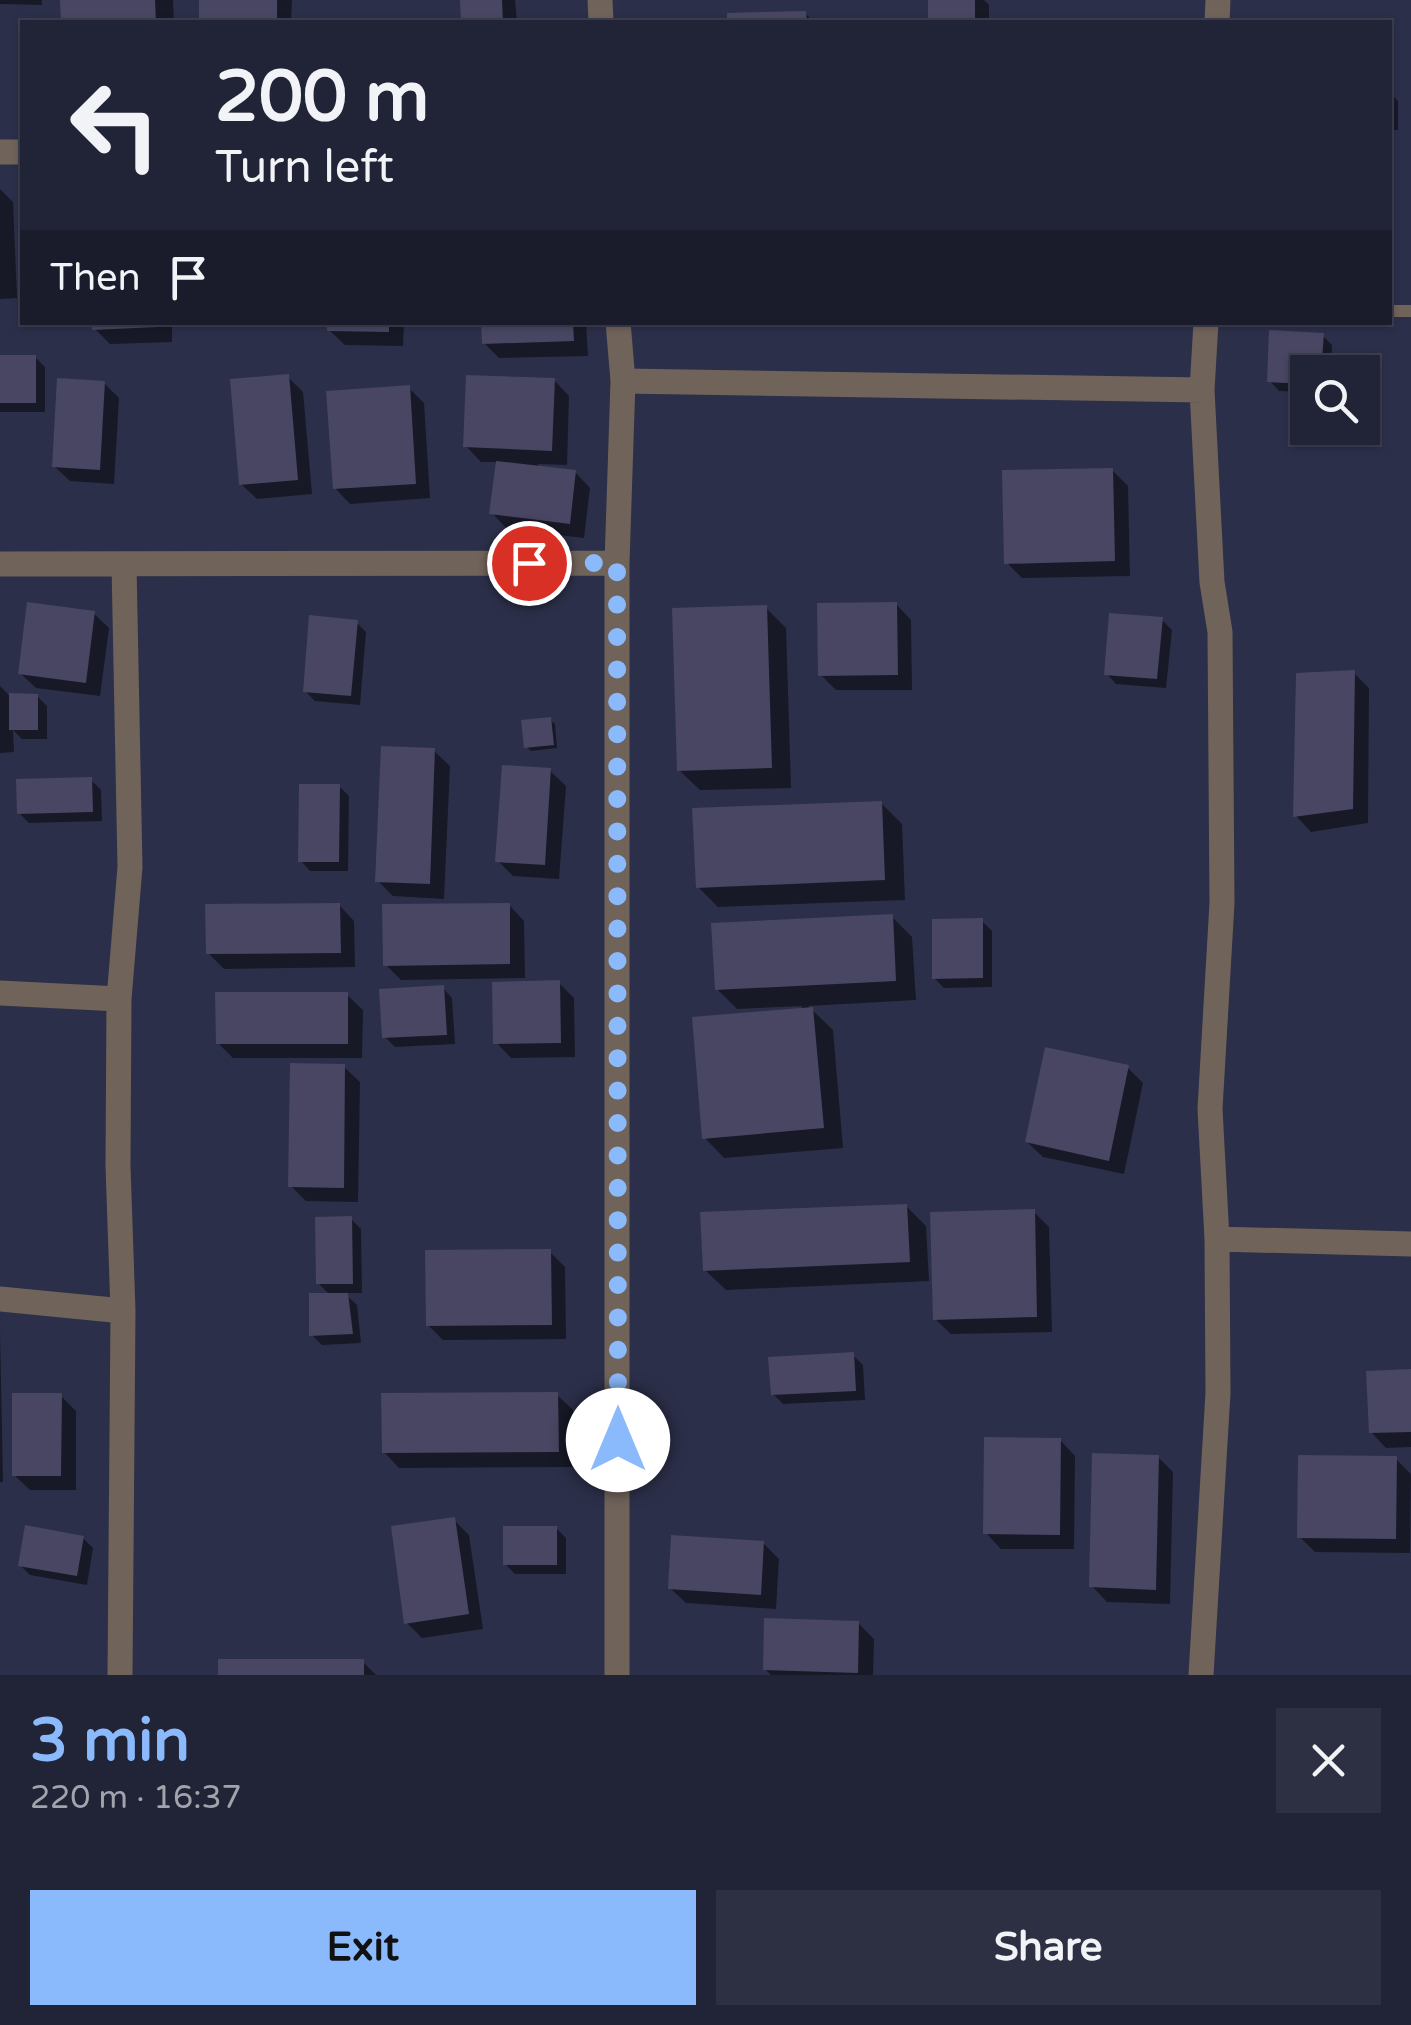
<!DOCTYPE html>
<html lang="en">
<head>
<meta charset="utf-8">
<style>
  body { margin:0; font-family:"Varela Round",sans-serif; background:#2d2f42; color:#f1f3f6; height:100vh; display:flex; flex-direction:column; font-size:38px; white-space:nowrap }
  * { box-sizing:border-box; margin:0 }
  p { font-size:32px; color:#a2a4ad }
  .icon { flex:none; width:55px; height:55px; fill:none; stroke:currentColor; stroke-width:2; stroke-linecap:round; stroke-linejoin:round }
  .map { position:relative; height:1675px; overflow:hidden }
  .details { display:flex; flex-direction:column; background:#212337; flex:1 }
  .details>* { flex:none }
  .banner { position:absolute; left:20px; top:20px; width:1372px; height:305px; border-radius:0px; box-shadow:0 2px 8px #0004,0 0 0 2px #3e4052; background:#212337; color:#f1f3f6; overflow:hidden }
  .controls { position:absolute; left:1290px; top:355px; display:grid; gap:20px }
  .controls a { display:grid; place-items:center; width:90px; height:90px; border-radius:0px; background:#212337; box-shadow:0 2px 8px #0004,0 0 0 2px #3e4052; font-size:50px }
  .pin { position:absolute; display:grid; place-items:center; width:85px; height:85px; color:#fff; margin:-42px; border:5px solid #fff; border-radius:50%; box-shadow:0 2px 10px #0007 }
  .me { position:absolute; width:110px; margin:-55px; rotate:0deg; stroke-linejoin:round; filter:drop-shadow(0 0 8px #0008) }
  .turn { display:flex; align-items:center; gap:35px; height:210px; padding:0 30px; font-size:45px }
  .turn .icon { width:130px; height:130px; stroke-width:2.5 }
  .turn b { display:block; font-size:70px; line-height:85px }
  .then { display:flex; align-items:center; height:95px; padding:0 30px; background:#0003; gap:20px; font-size:38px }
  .round { display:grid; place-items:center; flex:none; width:105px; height:105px; border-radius:0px; background:#2d2f42 }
  .headline { display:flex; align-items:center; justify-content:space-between; height:170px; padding:0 30px }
  h1 { font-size:60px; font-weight:700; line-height:75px; color:#8bbafc }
  .button { display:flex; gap:20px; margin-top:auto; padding:20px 30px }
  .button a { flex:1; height:115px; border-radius:0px; background:#8bbafc; color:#111; font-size:40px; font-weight:700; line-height:115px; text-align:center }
  .button a+a { background:#2d2f42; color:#f1f3f6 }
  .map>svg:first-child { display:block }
  .shadow { fill:#0007 }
  .building { fill:#484662 }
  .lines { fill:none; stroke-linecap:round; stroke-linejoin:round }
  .service { stroke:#70635a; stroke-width:12 }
  .minor { stroke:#70635a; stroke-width:25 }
  .route { stroke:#8bbafc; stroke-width:18; stroke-dasharray:0 32.4 }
</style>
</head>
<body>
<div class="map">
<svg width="1411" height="1675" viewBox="0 0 1411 1675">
  <rect width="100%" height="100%" fill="#2c2f49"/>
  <path class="shadow" d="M 0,0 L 42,0 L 42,5 L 0,4 Z
    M 62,0 L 173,0 L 174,22 L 64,22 Z
    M 202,0 L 292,0 L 291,22 L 201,22 Z
    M 462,0 L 515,0 L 517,22 L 464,22 Z
    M 931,0 L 984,0 L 989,5 L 989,22 L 931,22 Z
    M 805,13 L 814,22 L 730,22 L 730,15 Z
    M 1390,93 L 1398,101 L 1398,130 L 1390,130 Z
    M 1390,159 L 1392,161 L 1392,213 L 1390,213 Z
    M 0,189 L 13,202 L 17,298 L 0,299 Z
    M 95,322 L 172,322 L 172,342 L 110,344 L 95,329 Z
    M 330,322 L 404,322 L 403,346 L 345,345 L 329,330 Z
    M 483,322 L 586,322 L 588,356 L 499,358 L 484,343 Z
    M 1322,335 L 1332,345 L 1331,372 L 1308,372 L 1308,392 L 1279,391 L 1270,381 Z
    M 0,357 L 35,357 L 45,367 L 45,412 L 0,412 Z
    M 288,377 L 303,392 L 312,494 L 257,499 L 241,484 Z
    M 554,380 L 569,396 L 567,465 L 538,464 L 538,468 L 575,472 L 590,488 L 584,538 L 507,529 L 492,513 L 498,462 L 481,462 L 466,446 Z
    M 104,383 L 119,398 L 114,484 L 70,481 L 54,466 Z
    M 409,388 L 424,403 L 430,498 L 350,504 L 335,488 Z
    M 1112,470 L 1128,486 L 1130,576 L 1022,578 L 1007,563 Z
    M 896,604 L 911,620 L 912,690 L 836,690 L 821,675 Z
    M 766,608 L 786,628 L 791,788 L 700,790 L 679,770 Z
    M 93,613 L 109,628 L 100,696 L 36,688 L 20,673 Z
    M 1162,620 L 1172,630 L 1166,688 L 1116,684 L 1107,674 Z
    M 356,622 L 366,632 L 360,705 L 315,701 L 305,691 Z
    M 1354,673 L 1369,688 L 1368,823 L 1311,832 L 1296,816 Z
    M 0,686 L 10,696 L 37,696 L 47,706 L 47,739 L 22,739 L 13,730 L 14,752 L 0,753 Z
    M 550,720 L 555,724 L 557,748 L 531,751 L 526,746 Z
    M 434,751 L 450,766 L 444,899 L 393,896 L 378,881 Z
    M 550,771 L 566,786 L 559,879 L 513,876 L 498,861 Z
    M 91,780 L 101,790 L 102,821 L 29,823 L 19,813 Z
    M 339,786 L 349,796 L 348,871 L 310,871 L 301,861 Z
    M 881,803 L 902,824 L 905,900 L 718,907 L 698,887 Z
    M 339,905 L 354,921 L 355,967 L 224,969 L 208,953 Z
    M 509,905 L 524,921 L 525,978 L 401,980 L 386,965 Z
    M 892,917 L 912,937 L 916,1000 L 808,1006 L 833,1030 L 843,1148 L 724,1158 L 704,1137 L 802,1011 L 802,1006 L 737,1009 L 717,989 Z
    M 982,921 L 992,931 L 992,987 L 944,988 L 934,978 Z
    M 559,983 L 574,998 L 575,1057 L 511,1058 L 496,1042 Z
    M 443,988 L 452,998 L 455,1044 L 395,1047 L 385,1037 Z
    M 347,995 L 363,1010 L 362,1058 L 233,1058 L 218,1043 Z
    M 344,1067 L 360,1082 L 358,1202 L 306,1201 L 291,1186 Z
    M 1128,1068 L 1143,1083 L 1124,1174 L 1043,1157 L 1027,1142 Z
    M 906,1206 L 926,1226 L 929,1281 L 726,1290 L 705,1270 Z
    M 1034,1212 L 1049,1227 L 1052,1332 L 951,1334 L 935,1319 Z
    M 351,1219 L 361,1229 L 362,1293 L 344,1293 L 357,1305 L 361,1343 L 322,1345 L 312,1335 L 330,1295 L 318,1283 Z
    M 550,1252 L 565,1267 L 566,1339 L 443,1340 L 428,1325 Z
    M 0,1329 L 3,1482 L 0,1482 Z
    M 853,1355 L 863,1365 L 865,1400 L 783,1404 L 773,1394 Z
    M 1411,1372 L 1411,1447 L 1386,1448 L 1371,1432 Z
    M 60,1395 L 76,1411 L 76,1490 L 30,1490 L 14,1475 Z
    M 557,1395 L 573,1410 L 573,1467 L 399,1468 L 384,1452 Z
    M 1060,1440 L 1075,1456 L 1074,1549 L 1001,1549 L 986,1533 Z
    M 1158,1457 L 1173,1472 L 1170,1604 L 1107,1602 L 1092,1586 Z
    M 1396,1459 L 1411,1474 L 1410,1553 L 1315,1552 L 1300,1537 Z
    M 454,1520 L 469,1535 L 483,1629 L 422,1638 L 407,1623 Z
    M 556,1528 L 566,1538 L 566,1574 L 515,1574 L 505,1564 Z
    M 83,1538 L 93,1548 L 87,1585 L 30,1575 L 20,1565 Z
    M 763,1543 L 779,1559 L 776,1609 L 686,1603 L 670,1588 Z
    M 858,1623 L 874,1639 L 873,1675 L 771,1675 L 765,1669 Z
    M 363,1662 L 376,1675 L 221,1675 Z"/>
  <path class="building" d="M 60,0 L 155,0 L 156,22 L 61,22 Z
    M 199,0 L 277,0 L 277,22 L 199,22 Z
    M 460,0 L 502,0 L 503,22 L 461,22 Z
    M 928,0 L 975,0 L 975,22 L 928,22 Z
    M 806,11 L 807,22 L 727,22 L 727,13 Z
    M 92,322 L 158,322 L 158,327 L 92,330 Z
    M 327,322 L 389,322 L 389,332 L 327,331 Z
    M 481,322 L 573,322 L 574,341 L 482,344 Z
    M 1269,330 L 1324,333 L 1321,372 L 1308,372 L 1308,384 L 1267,382 Z
    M 0,355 L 36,355 L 36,403 L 0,403 Z
    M 289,374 L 298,480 L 239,485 L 230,379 Z
    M 466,375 L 555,378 L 552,451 L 463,447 Z
    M 57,378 L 105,381 L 100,470 L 52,467 Z
    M 410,385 L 416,484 L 333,489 L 326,391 Z
    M 496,461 L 576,470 L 570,524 L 489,514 Z
    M 1113,468 L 1115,561 L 1004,564 L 1002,470 Z
    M 27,602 L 95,611 L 86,683 L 18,674 Z
    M 897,602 L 898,675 L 818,676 L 817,603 Z
    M 767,605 L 772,768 L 677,771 L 672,608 Z
    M 1109,613 L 1163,617 L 1157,679 L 1104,675 Z
    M 309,615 L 358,620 L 351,696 L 303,692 Z
    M 1355,670 L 1353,809 L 1293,817 L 1296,673 Z
    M 9,693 L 38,694 L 38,730 L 9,730 Z
    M 551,717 L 554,745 L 524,748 L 521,720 Z
    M 381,746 L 435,748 L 430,884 L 375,882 Z
    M 502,765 L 551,768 L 545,865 L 495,862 Z
    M 92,777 L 93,812 L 17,814 L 16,779 Z
    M 299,784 L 340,784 L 339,862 L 298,862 Z
    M 882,801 L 885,880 L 696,888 L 692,808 Z
    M 340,903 L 341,953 L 206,954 L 205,904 Z
    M 510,903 L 510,964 L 383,966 L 382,904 Z
    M 893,914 L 896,981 L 715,990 L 711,923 Z
    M 983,918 L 983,978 L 932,979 L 932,919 Z
    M 560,980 L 561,1043 L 493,1044 L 492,982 Z
    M 444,985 L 447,1035 L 382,1038 L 379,989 Z
    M 215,992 L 348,992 L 348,1044 L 216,1044 Z
    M 813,1007 L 824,1128 L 702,1139 L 692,1017 Z
    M 1045,1047 L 1129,1065 L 1109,1161 L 1025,1142 Z
    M 290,1063 L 345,1064 L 344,1188 L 288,1187 Z
    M 907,1204 L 910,1262 L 703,1271 L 700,1212 Z
    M 1035,1209 L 1037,1317 L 933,1320 L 930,1212 Z
    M 352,1216 L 353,1284 L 316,1284 L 315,1217 Z
    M 551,1249 L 552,1325 L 426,1326 L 425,1250 Z
    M 309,1293 L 348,1293 L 353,1334 L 309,1336 Z
    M 854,1352 L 856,1391 L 771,1395 L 768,1357 Z
    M 1411,1369 L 1411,1432 L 1369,1433 L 1366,1371 Z
    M 558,1392 L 559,1452 L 382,1453 L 381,1393 Z
    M 12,1393 L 62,1393 L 61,1476 L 12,1476 Z
    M 984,1437 L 1061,1438 L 1060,1535 L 983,1534 Z
    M 1092,1453 L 1159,1455 L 1156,1590 L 1089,1587 Z
    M 1298,1455 L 1397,1456 L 1396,1539 L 1297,1538 Z
    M 455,1517 L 469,1614 L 404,1624 L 391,1526 Z
    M 25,1525 L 84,1536 L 77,1576 L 18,1566 Z
    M 503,1526 L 557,1526 L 557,1565 L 503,1565 Z
    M 671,1535 L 764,1541 L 761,1595 L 668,1589 Z
    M 764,1618 L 859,1621 L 858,1673 L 763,1670 Z
    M 218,1659 L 364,1659 L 364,1675 L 218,1675 Z"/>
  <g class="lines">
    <path class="service" d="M 1390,311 L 1411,311"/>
    <path class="minor" d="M 600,0 L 601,22
      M 1217,22 L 1218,0
      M 0,152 L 22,152
      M 623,381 L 1202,390
      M 0,564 L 617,563
      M 0,993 L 119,999
      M 1217,1239 L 1411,1244
      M 0,1299 L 123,1311
      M 120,1675 L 123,1311 L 118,1166 L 119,999 L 130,867 L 124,564
      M 617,1675 L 617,563 L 623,381 L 618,322
      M 1201,1675 L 1218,1393 L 1217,1239 L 1210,1109 L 1222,903 L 1220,632 L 1212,582 L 1202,390 L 1206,322"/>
  </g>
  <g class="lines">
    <path class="route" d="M 529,563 L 617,563 L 618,1440"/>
  </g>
</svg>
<div class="controls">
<a><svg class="icon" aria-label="search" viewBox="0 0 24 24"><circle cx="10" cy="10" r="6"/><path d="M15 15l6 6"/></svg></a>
</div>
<div class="pin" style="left:529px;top:563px;background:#d93025"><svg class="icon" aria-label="arrive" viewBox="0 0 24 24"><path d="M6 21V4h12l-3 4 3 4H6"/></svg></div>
<svg class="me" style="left:618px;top:1440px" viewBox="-20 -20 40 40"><circle r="19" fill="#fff"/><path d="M0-13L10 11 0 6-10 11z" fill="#8bbafc"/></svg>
<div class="banner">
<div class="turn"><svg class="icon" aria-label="left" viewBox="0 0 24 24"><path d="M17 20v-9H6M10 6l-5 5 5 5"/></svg><div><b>200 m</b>Turn left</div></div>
<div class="then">Then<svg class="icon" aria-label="arrive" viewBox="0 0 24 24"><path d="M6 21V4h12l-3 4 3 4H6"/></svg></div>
</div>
</div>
<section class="details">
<div class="headline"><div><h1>3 min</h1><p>220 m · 16:37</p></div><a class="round"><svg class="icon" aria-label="close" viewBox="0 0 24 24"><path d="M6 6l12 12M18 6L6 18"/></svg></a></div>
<div class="button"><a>Exit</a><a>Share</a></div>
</section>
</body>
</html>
